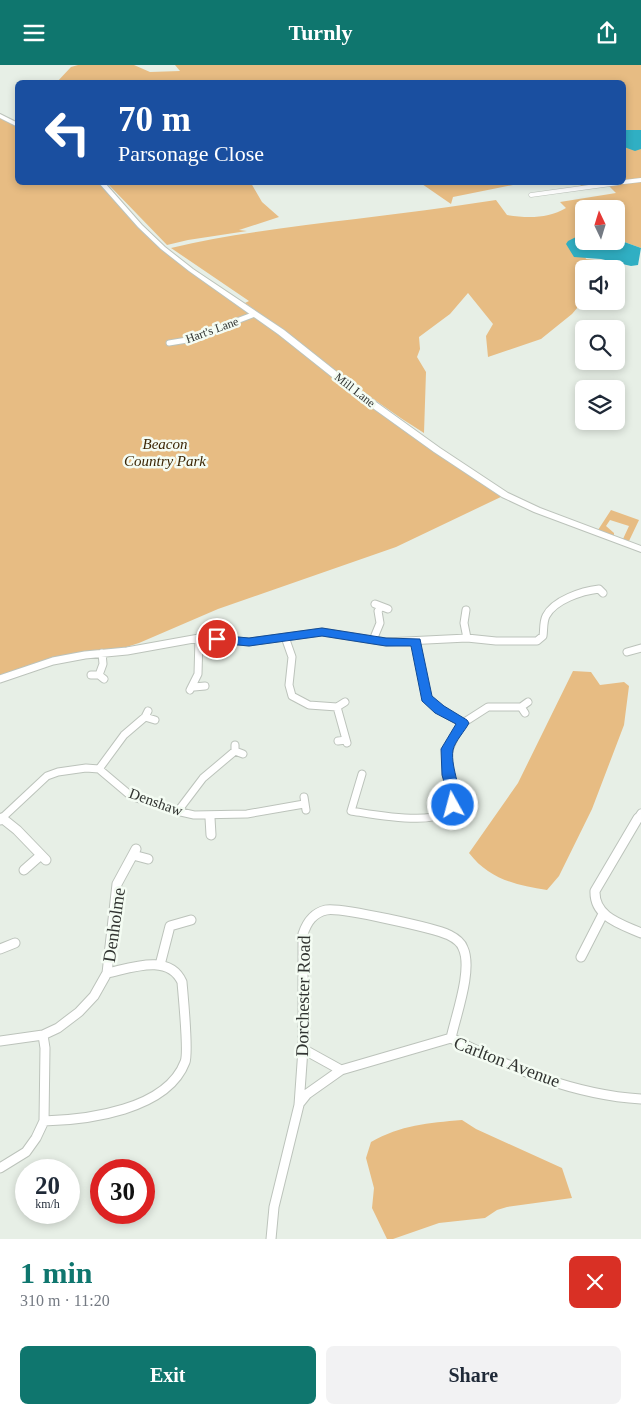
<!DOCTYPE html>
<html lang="en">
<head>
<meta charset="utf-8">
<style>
  body { margin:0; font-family:Georgia,serif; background:#f2f2f3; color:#1f2937; height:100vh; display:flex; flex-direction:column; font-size:19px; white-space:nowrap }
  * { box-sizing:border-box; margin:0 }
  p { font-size:16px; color:#747a83 }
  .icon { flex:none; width:28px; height:28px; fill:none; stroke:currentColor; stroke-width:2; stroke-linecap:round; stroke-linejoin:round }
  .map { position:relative; height:1174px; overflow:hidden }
  .drawer { display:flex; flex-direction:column; background:#fff; flex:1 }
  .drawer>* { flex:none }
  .top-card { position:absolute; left:15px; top:15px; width:611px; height:105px; border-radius:8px; box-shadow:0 2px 8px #0003; background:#1a4fa0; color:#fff; overflow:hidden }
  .needle { width:32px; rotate:356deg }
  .buttons { position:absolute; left:575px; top:135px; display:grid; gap:10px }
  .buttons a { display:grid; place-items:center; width:50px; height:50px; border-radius:8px; background:#fff; box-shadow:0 2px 8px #0003; font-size:25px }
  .speed { position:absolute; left:15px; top:1094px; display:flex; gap:10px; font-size:25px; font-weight:700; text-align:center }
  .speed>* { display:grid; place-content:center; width:65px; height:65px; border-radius:50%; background:#fff; box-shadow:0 2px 8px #0003; line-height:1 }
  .speed small { font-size:12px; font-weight:400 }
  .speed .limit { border:8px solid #d22; background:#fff; color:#111 }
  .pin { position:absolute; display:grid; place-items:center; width:42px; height:42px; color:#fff; margin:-21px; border:2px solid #fff; border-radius:50%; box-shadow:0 1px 5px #0007 }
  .me { position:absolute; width:55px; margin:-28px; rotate:353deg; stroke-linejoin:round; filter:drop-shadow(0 0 4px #0008) }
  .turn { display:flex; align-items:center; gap:18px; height:105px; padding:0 20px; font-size:22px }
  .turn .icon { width:65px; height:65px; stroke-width:2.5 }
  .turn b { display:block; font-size:35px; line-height:42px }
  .round { display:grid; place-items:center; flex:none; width:52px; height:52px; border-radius:8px; background:#f2f2f3 }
  .summary { display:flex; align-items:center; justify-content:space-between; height:85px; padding:0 20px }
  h1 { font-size:30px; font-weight:700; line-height:38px; color:#0f766e }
  .action { display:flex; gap:10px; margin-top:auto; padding:10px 20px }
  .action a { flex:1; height:58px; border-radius:8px; background:#0f766e; color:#fff; font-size:20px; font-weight:700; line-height:58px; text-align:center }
  .action a+a { background:#f2f2f3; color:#1f2937 }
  header { display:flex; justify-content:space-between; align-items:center; height:65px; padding:0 20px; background:#0f766e; color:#fff; font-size:22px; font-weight:700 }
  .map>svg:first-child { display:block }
  .green { fill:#e7bc83 }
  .water { fill:#30afc3 }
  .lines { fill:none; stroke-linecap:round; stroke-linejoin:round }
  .street-far3-casing { stroke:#bcc3bb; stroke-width:5 }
  .street-far2-casing { stroke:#bcc3bb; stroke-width:7 }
  .street-far1-casing { stroke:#bcc3bb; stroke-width:9 }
  .street-casing { stroke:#bcc3bb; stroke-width:11 }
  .secondary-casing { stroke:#bcc3bb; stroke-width:2 }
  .street-far3 { stroke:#fff; stroke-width:4 }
  .street-far2 { stroke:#fff; stroke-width:5 }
  .street-far1 { stroke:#fff; stroke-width:7 }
  .street { stroke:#fff; stroke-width:9 }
  .secondary { fill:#fff; fill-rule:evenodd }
  .route { fill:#1a73e8; stroke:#114b97 }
  .labels { text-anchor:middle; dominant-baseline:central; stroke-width:5; stroke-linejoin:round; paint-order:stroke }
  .far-street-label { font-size:12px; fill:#313431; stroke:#f4fcf3 }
  .park-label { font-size:15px; font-style:italic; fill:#3c2605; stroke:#f4fcf3 }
  .street-label { font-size:15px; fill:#313431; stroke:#f4fcf3 }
  .near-street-label { font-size:18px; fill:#313431; stroke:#f4fcf3 }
</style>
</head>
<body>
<header><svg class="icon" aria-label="menu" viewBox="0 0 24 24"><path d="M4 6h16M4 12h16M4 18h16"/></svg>Turnly<svg class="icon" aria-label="share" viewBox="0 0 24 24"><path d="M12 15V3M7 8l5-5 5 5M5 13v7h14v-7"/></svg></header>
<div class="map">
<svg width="641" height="1174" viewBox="0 0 641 1174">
  <rect width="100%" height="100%" fill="#e7efe6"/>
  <path class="green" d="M 78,0 L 134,0 L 150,7 L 180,6 L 175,0 L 641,0 L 641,183 L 616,174 L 616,144 L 584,144 L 584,171 L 578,171 L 586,194 L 613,197 L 608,204 L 584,204 L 584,235 L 572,249 L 541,274 L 488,292 L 486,271 L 493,259 L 468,228 L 450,249 L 419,272 L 420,284 L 417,292 L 426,307 L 424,368 C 361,329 306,280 245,238 L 249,236 L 171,183 C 215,172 261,166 306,160 C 370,152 433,145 496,135 L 507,150 C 526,153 548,154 566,143 L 560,137 L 616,128 L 607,119 L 583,122 L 577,118 L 624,118 L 624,18 L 56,18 L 71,2 Z
    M 0,51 L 17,60 L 18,118 L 102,118 L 163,183 L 281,267 L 359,329 L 505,430 L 396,482 L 218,544 L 139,578 L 111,587 L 85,590 L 0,614 Z
    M 107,118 L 251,118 L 262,137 L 279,152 L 239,165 L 247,166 L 188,175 L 167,180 Z
    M 406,118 L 523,118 L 453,132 L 451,139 L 422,119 Z
    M 611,445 L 639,455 L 629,476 L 623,474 L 629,461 L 610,455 L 606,461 L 614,468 L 614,471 L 598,465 Z
    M 573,606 L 591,607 L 600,620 L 624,617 L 629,621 L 624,660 L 592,744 L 559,811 L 547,825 C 515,820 489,814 469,788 L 518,718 Z
    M 462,1055 L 476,1064 L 562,1103 L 572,1133 L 507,1142 L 497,1145 L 485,1153 L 439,1158 L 393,1174 L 387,1174 L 372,1143 L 374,1123 L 366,1093 L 371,1077 C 401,1060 428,1058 462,1055 Z"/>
  <path class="water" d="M 624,65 L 641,65 L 641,84 L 635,86 L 624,82 Z
    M 578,171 L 584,171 L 584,176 L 616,176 L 616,174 L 641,183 L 638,200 L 631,201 L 601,194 L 574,192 L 566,179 L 568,176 Z"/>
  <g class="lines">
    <g class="street-far3-casing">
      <path id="street-far3" d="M 624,117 L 641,115
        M 531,130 L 618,118"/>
    </g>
    <g class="street-far2-casing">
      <path id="street-far2" d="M 169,278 L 187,275 L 255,249"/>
    </g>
    <g class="street-far1-casing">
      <path id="street-far1" d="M 375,539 L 388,544
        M 466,545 L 464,558 L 467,573
        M 285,572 L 292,592 L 289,620 L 292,631 L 309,640 L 337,642 L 347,678
        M 373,575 L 380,558 L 378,546 L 381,542
        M 416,577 L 427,633 L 439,645 L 463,658 L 488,642 L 521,642
        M 627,587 L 641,583
        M 91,610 L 99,610 L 104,614
        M 99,610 L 103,599 L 102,588
        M 0,614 L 53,596 L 85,590 L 127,586 L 199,573 L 249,577 L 322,567 L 386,577 L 467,573 L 496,576 L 537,576 L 543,571 C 544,565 543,557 546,551 C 554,535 582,526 599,524 L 603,528
        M 194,622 L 205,621
        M 190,625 L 198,609 L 199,573
        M 337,642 L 345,637
        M 525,648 L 521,642 L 528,637
        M 145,652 L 155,655
        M 338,676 L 346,675
        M 235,680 L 235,686 L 243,689
        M 99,704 L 124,670 L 145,652 L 148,646
        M 362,709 L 351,746 C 372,749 452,766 454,735 C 454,727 451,720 449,712 C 443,690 452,676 463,658
        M 304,732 L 306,745
        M 178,746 L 203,713 L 235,686
        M 210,750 L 210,754
        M 2,753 L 4,754
        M 1,754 L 47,711 L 58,707 L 86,703 L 99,704 L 131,731 L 172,745 L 194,750 L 247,749 L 304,739
        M 637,754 L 641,748"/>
    </g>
    <g class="street-casing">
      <path id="street" d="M 2,753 L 17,765 L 46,795
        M 210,753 L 211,770
        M 638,753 L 595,826 C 594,852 621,859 641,868
        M 0,755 L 2,753
        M 133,790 L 148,794
        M 24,805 L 41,790
        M 0,884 L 15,878
        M 581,892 L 603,849
        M 160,900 L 170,861 L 191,855
        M 0,976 L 43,970 L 58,963 L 79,947 L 94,931 L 107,908 L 117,819 L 136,784
        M 303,984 L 341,1005
        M 299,1039 L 307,1029 L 341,1005 L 451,973 C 510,1003 574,1030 641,1034
        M 44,1056 C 87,1055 167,1045 185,997 C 189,988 183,930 182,917 C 169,888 131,903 107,908
        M 0,1103 L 26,1087 L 36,1073 L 44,1056 L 45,983 L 43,970
        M 271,1174 L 274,1142 L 299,1040 L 303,984 L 303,869 C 307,857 313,848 326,845 C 340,842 434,863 449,870 C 455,873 461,877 463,883 C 473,904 456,950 451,973"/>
    </g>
    <g class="secondary-casing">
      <path id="secondary" d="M 0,49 L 18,58 L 18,62 L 0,53 Z
        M 99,118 L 105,118 L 142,160 L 165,182 L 193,204 L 284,265 L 362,327 L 440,383 L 508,428 L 540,443 L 641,481 L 641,487 L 534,447 L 502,432 L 434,387 L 356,331 L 278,269 L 189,206 L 161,184 L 138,162 Z"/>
    </g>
    <use href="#street-far3" class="street-far3"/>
    <use href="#street-far2" class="street-far2"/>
    <use href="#street-far1" class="street-far1"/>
    <use href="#street" class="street"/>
    <use href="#secondary" class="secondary"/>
  </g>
  <path class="route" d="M 322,563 L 386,573 L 420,574 L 432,631 L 444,641 L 467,655 L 469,658 C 465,666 455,676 453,685 C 450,704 465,728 457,744 L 453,745 L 448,744 L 446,740 L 448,731 L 442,710 L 441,684 L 456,659 L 435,648 L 422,636 L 411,581 L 386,581 L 322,571 L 249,581 L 217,578 L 212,574 L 217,570 L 249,573 Z"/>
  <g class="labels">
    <g class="far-street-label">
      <text transform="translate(212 265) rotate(-20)">Hart's Lane</text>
      <text transform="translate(355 325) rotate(38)">Mill Lane</text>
    </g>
    <g class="park-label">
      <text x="165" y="379">Beacon<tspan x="165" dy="17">Country Park</tspan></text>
    </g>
    <g class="street-label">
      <text transform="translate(156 737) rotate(20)">Denshaw</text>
    </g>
    <g class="near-street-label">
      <text transform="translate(114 860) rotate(-82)">Denholme</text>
      <text transform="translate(303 931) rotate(-89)">Dorchester Road</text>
      <text transform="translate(507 997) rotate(21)">Carlton Avenue</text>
    </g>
  </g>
</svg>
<div class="buttons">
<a><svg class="needle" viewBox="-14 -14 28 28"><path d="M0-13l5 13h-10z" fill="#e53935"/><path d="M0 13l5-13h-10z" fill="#747a83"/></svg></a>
<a><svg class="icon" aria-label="sound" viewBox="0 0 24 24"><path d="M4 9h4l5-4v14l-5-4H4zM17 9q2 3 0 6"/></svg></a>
<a><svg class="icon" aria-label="search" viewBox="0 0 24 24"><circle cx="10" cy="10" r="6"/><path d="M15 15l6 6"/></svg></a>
<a><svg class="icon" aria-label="layers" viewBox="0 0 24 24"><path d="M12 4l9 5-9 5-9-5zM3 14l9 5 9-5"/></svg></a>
</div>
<div class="speed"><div>20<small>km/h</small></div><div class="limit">30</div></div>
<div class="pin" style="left:217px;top:574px;background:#d93025"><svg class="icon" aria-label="arrive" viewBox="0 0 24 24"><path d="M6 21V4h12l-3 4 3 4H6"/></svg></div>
<svg class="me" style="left:453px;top:740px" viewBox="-20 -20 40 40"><circle r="17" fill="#1a73e8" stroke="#fff" stroke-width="3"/><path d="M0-11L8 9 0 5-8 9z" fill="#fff"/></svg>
<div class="top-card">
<div class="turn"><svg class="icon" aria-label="left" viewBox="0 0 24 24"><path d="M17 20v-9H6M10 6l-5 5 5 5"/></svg><div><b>70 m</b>Parsonage Close</div></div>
</div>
</div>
<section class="drawer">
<div class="summary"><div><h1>1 min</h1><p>310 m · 11:20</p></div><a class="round" style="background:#d93025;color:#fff"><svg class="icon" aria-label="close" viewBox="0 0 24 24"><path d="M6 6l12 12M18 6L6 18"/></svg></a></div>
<div class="action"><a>Exit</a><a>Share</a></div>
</section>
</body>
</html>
